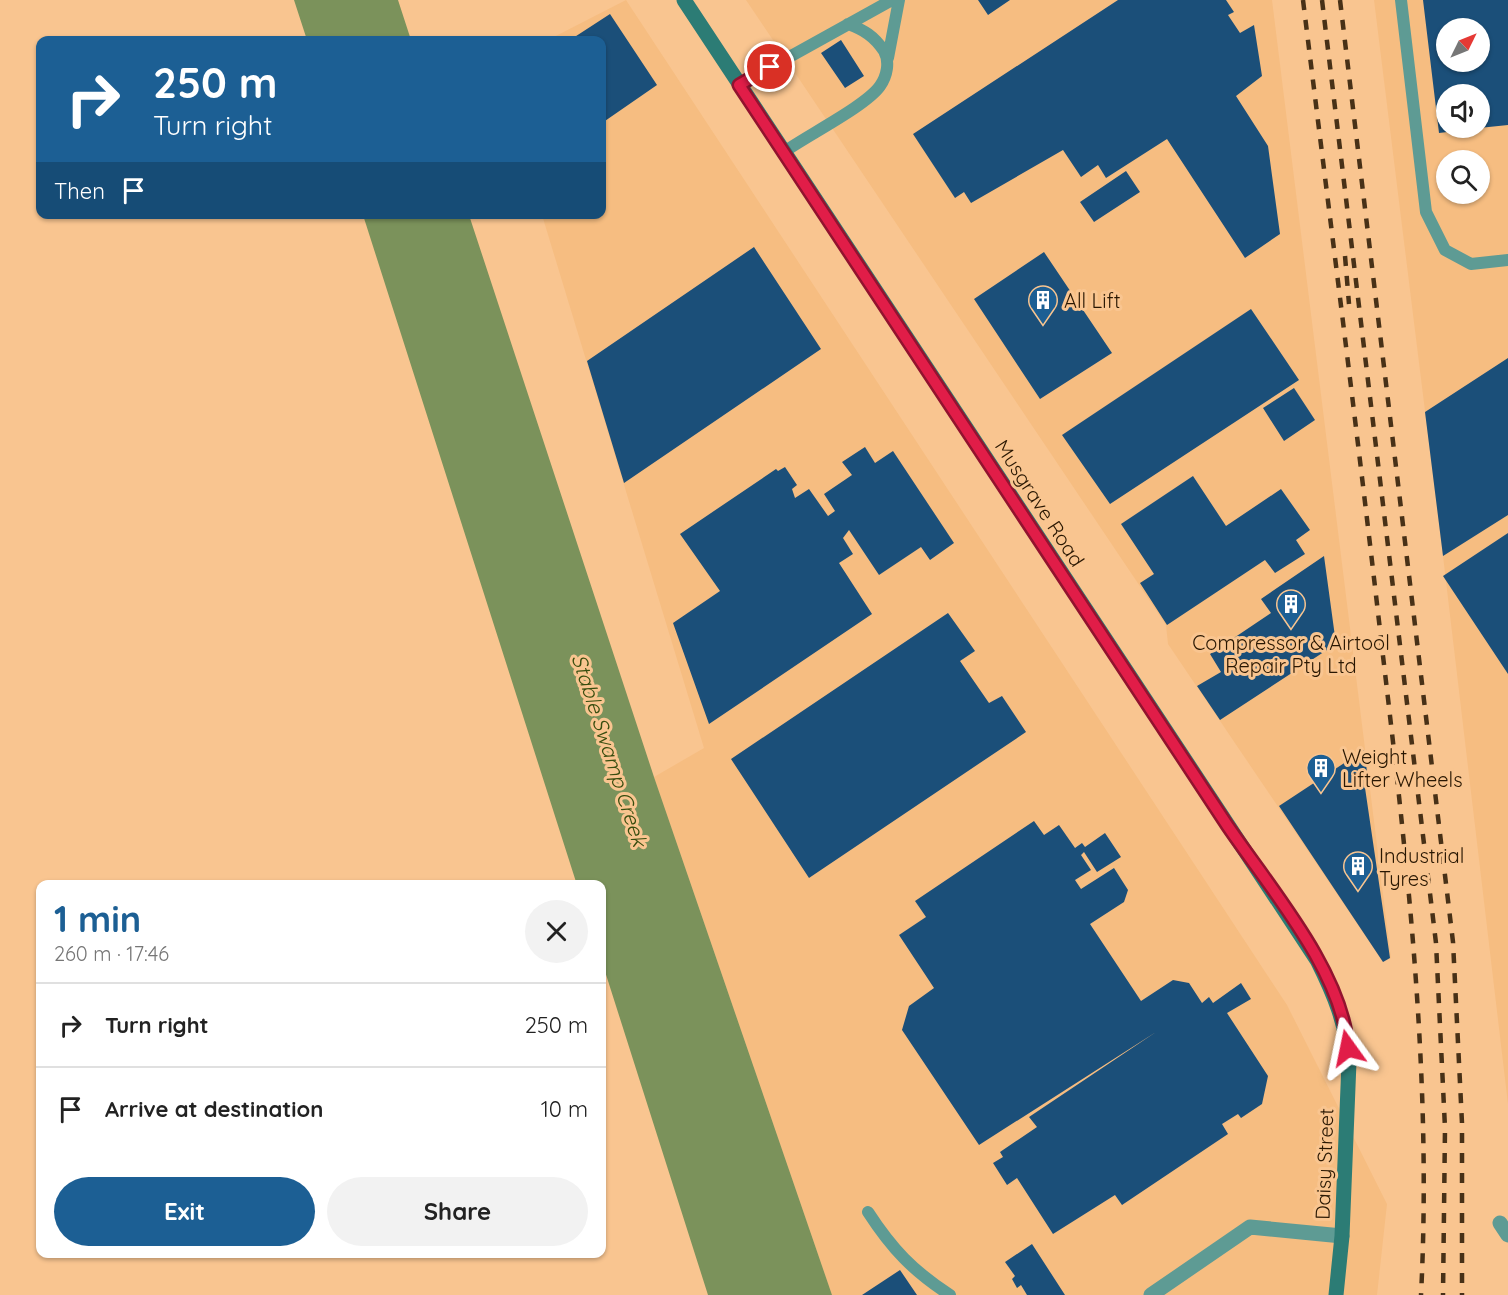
<!DOCTYPE html>
<html lang="en">
<head>
<meta charset="utf-8">
<style>
  body { margin:0; font-family:Quicksand,sans-serif; background:#f2f2f2; color:#222; height:100vh; display:flex; flex-direction:column; font-size:22px; white-space:nowrap }
  * { box-sizing:border-box; margin:0 }
  p { font-size:20px; color:#767676 }
  .icon { flex:none; width:33px; height:33px; fill:none; stroke:currentColor; stroke-width:2; stroke-linecap:round; stroke-linejoin:round }
  .map { position:relative; flex:1; overflow:hidden }
  .drawer { position:absolute; left:36px; top:880px; width:570px; height:378px; display:flex; flex-direction:column; background:#fff; border-radius:12px; box-shadow:0 2px 4px #0004 }
  .drawer>* { flex:none }
  .banner { position:absolute; left:36px; top:36px; width:570px; height:183px; border-radius:12px; box-shadow:0 2px 4px #0004; background:#1c5f94; color:#fff; overflow:hidden }
  .needle { width:39px; rotate:47deg }
  .buttons { position:absolute; left:1436px; top:18px; display:grid; gap:12px }
  .buttons a { display:grid; place-items:center; width:54px; height:54px; border-radius:50%; background:#fff; box-shadow:0 2px 4px #0004; font-size:30px }
  .pin { position:absolute; display:grid; place-items:center; width:51px; height:51px; color:#fff; margin:-26px; border:3px solid #fff; border-radius:50%; box-shadow:0 2px 6px #0007 }
  .me { position:absolute; width:66px; margin:-33px; rotate:348deg; stroke-linejoin:round; filter:drop-shadow(0 0 4px #0008) }
  .turn { display:flex; align-items:center; gap:21px; height:126px; padding:0 18px; font-size:27px }
  .turn .icon { width:78px; height:78px; stroke-width:2.5 }
  .turn b { display:block; font-size:42px; line-height:51px }
  .then { display:flex; align-items:center; height:57px; padding:0 18px; background:#0003; gap:12px; font-size:22px }
  .round { display:grid; place-items:center; flex:none; width:63px; height:63px; border-radius:32px; background:#f2f2f2 }
  .overview { display:flex; align-items:center; justify-content:space-between; height:102px; padding:0 18px }
  h1 { font-size:36px; font-weight:800; line-height:45px; color:#1c5f94 }
  .action { display:flex; gap:12px; margin-top:auto; padding:12px 18px }
  .action a { flex:1; height:69px; border-radius:36px; background:#1c5f94; color:#fff; font-size:24px; font-weight:800; line-height:69px; text-align:center }
  .action a+a { background:#f2f2f2; color:#222 }
  ul { padding:0; list-style:none }
  li { display:flex; align-items:center; gap:18px; height:84px; padding:0 18px; border-top:2px solid #e0e0e0 }
  li div { flex:1 }
  li b { display:block; font-size:22px }
  li em { font-style:normal }
  .map>svg:first-child { display:block }
  .built { fill:#f6bd81; fill-rule:evenodd }
  .water { fill:#7b925b }
  .building { fill:#1b4f79; fill-rule:evenodd }
  .lines { fill:none; stroke-linecap:round; stroke-linejoin:round }
  .lane { stroke:#5e9b94; stroke-width:12 }
  .street { stroke:#5e9b94; stroke-width:15 }
  .secondary { stroke:#2c7c75; stroke-width:15 }
  .rail { stroke:#483117; stroke-width:4.5; stroke-dasharray:10 10; stroke-linecap:butt }
  .route-casing { stroke:#92132f; stroke-width:15 }
  .route { stroke:#e11d48; stroke-width:10 }
  .labels { text-anchor:middle; dominant-baseline:central; stroke-width:6; stroke-linejoin:round; paint-order:stroke }
  .poi-label { font-size:20px; fill:#291702; stroke:#f9c590; text-anchor:start }
  .street-label { font-size:20px; fill:#291702; stroke:#f9c590 }
  .water-label { font-size:21px; font-style:italic; fill:#374d0f; stroke:#f9c590 }
</style>
</head>
<body>
<div class="map">
<svg width="1508" height="1295" viewBox="0 0 1508 1295">
  <rect width="100%" height="100%" fill="#f9c590"/>
  <path class="built" d="M 626,0 L 1287,1005 L 1387,1204 L 1377,1295 L 832,1295 L 654,777 L 704,748 L 542,215 L 602,214 L 602,40 L 548,40 Z
    M 746,0 L 1272,0 L 1391,958 L 1383,962 L 1168,644 L 1166,625 Z
    M 1374,0 L 1508,0 L 1508,1104 L 1443,556 ZM 1446,28 L 1479,28 L 1479,62 L 1446,62 ZM 1446,94 L 1479,94 L 1479,128 L 1446,128 ZM 1446,160 L 1479,160 L 1479,194 L 1446,194 Z"/>
  <path class="water" d="M 294,0 L 398,0 L 411,40 L 307,40 Z
    M 363,215 L 469,215 L 654,777 L 832,1295 L 708,1295 L 602,962 L 602,885 L 577,885 Z"/>
  <path class="building" d="M 978,0 L 1010,0 L 988,15 Z
    M 1118,0 L 1226,0 L 1234,12 L 1228,15 L 1240,33 L 1254,25 L 1262,76 L 1236,96 L 1268,146 L 1280,234 L 1245,258 L 1167,139 L 1106,178 L 1098,165 L 1081,177 L 1063,150 L 971,203 L 964,192 L 955,198 L 913,134 Z
    M 1423,0 L 1508,0 L 1508,125 L 1479,128 L 1479,94 L 1446,94 L 1446,128 L 1472,129 L 1439,133 ZM 1446,28 L 1479,28 L 1479,62 L 1446,62 Z
    M 610,14 L 657,85 L 602,123 L 602,40 L 570,40 Z
    M 841,40 L 864,76 L 845,88 L 821,53 Z
    M 1126,171 L 1140,192 L 1094,222 L 1080,202 Z
    M 754,247 L 821,349 L 624,483 L 587,361 Z
    M 1044,252 L 1112,353 L 1040,399 L 974,299 Z
    M 1251,309 L 1299,380 L 1110,504 L 1062,435 Z
    M 1508,358 L 1508,515 L 1443,556 L 1425,412 Z
    M 1294,388 L 1315,420 L 1284,441 L 1263,408 Z
    M 865,447 L 875,463 L 893,451 L 954,543 L 930,560 L 921,547 L 879,575 L 849,530 L 843,538 L 853,554 L 839,563 L 872,614 L 709,724 L 673,623 L 720,591 L 680,534 L 776,469 L 778,471 L 785,467 L 797,485 L 792,489 L 795,498 L 809,489 L 828,516 L 835,511 L 824,494 L 852,475 L 842,462 Z
    M 1193,476 L 1226,526 L 1281,489 L 1310,530 L 1296,540 L 1305,554 L 1275,573 L 1265,560 L 1167,625 L 1140,583 L 1154,574 L 1121,524 Z
    M 1508,533 L 1508,674 L 1443,576 Z
    M 1324,556 L 1336,644 L 1220,720 L 1197,686 L 1221,672 L 1210,654 L 1271,613 L 1261,599 Z
    M 948,613 L 975,651 L 960,661 L 989,703 L 1002,696 L 1026,732 L 809,878 L 731,759 Z
    M 1364,750 L 1368,779 L 1364,781 L 1390,958 L 1383,962 L 1279,806 Z
    M 1034,821 L 1044,835 L 1059,825 L 1075,848 L 1082,843 L 1085,847 L 1105,833 L 1121,857 L 1097,872 L 1084,852 L 1081,855 L 1091,870 L 1075,880 L 1081,889 L 1114,868 L 1128,890 L 1124,902 L 1090,924 L 1141,1001 L 1173,980 L 1189,983 L 1202,1003 L 1209,997 L 1213,1003 L 1241,983 L 1251,999 L 1227,1013 L 1268,1076 L 1262,1104 L 1241,1118 L 1238,1114 L 1222,1124 L 1228,1134 L 1122,1205 L 1115,1195 L 1053,1234 L 1017,1178 L 1007,1185 L 993,1163 L 1003,1157 L 1000,1152 L 1037,1127 L 1029,1117 L 1156,1032 L 979,1145 L 902,1030 L 909,1006 L 934,988 L 899,935 L 926,917 L 915,901 Z
    M 1032,1244 L 1065,1295 L 1027,1295 L 1021,1285 L 1017,1288 L 1012,1279 L 1015,1276 L 1005,1262 Z
    M 900,1270 L 917,1295 L 862,1295 Z"/>
  <g class="lines">
    <path class="lane" d="M 1401,0 L 1426,212 L 1445,250 L 1471,264 L 1508,260
      M 888,58 L 899,0
      M 739,85 L 892,0
      M 784,152 C 806,136 866,106 880,86 C 887,76 890,62 884,51 C 874,36 864,30 848,24
      M 868,1212 C 892,1249 913,1271 950,1295"/>
    <path class="street" d="M 1500,1223 L 1508,1235
      M 1151,1295 L 1250,1227 L 1342,1236"/>
    <path class="secondary" d="M 684,0 L 1317,960 C 1334,994 1347,1025 1349,1062 L 1342,1236 L 1336,1295"/>
    <path class="rail" d="M 1303,0 C 1330,219 1358,437 1383,656 C 1408,868 1432,1081 1421,1295
      M 1322,0 L 1436,943 L 1445,1128 L 1443,1295
      M 1340,0 L 1453,942 L 1462,1123 L 1462,1295
      M 1345,256 L 1349,304"/>
  </g>
  <g class="lines">
    <g class="route-casing">
      <path id="route" d="M 770,67 L 739,85 L 1227,825 C 1269,887 1343,972 1348,1048"/>
    </g>
    <use href="#route" class="route"/>
  </g>
  <defs>
    <g id="building-pin" transform="scale(1.5)"><path d="M0 17L-7.5 6A9.5 9.5 0 1 1 7.5 6Z" fill="#1c5f94" stroke="#f9c590"/><path d="M-4-6H4V6H1V3H-1V6H-4ZM-2.5-4.3h1.7v1.8h-1.7ZM.8-4.3h1.7v1.8H.8ZM-2.5-1h1.7V.8h-1.7ZM.8-1h1.7V.8H.8Z" fill="#fff"/></g>
  </defs>
  <g fill-rule="evenodd">
    <use href="#building-pin" x="1043" y="300"/>
    <use href="#building-pin" x="1291" y="604"/>
    <use href="#building-pin" x="1321" y="768"/>
    <use href="#building-pin" x="1358" y="866"/>
  </g>
  <g class="labels">
    <g class="poi-label">
      <text x="1064" y="300">All Lift</text>
      <text x="1291" y="642" text-anchor="middle">Compressor &amp; Airtool<tspan x="1291" dy="23">Repair Pty Ltd</tspan></text>
      <text x="1342" y="756">Weight<tspan x="1342" dy="23">Lifter Wheels</tspan></text>
      <text x="1379" y="855">Industrial<tspan x="1379" dy="23">Tyres</tspan></text>
    </g>
    <g class="street-label">
      <text transform="translate(1040 503) rotate(57)">Musgrave Road</text>
      <text transform="translate(1324 1164) rotate(-88)">Daisy Street</text>
    </g>
    <g class="water-label">
      <text transform="translate(610 750) rotate(72)">Stable Swamp Creek</text>
    </g>
  </g>
</svg>
<div class="buttons">
<a><svg class="needle" viewBox="-14 -14 28 28"><path d="M0-13l5 13h-10z" fill="#e53935"/><path d="M0 13l5-13h-10z" fill="#767676"/></svg></a>
<a><svg class="icon" aria-label="sound" viewBox="0 0 24 24"><path d="M4 9h4l5-4v14l-5-4H4zM17 9q2 3 0 6"/></svg></a>
<a><svg class="icon" aria-label="search" viewBox="0 0 24 24"><circle cx="10" cy="10" r="6"/><path d="M15 15l6 6"/></svg></a>
</div>
<div class="pin" style="left:770px;top:67px;background:#d93025"><svg class="icon" aria-label="arrive" viewBox="0 0 24 24"><path d="M6 21V4h12l-3 4 3 4H6"/></svg></div>
<svg class="me" style="left:1348px;top:1048px" viewBox="-20 -20 40 40"><path d="M0-17L14 15 0 8-14 15z" fill="#e11d48" stroke="#fff" stroke-width="4"/></svg>
<div class="banner">
<div class="turn"><svg class="icon" aria-label="right" viewBox="0 0 24 24"><path d="M7 20v-9h11M14 6l5 5-5 5"/></svg><div><b>250 m</b>Turn right</div></div>
<div class="then">Then<svg class="icon" aria-label="arrive" viewBox="0 0 24 24"><path d="M6 21V4h12l-3 4 3 4H6"/></svg></div>
</div>
<section class="drawer">
<div class="overview"><div><h1>1 min</h1><p>260 m · 17:46</p></div><a class="round"><svg class="icon" aria-label="close" viewBox="0 0 24 24"><path d="M6 6l12 12M18 6L6 18"/></svg></a></div>
<ul>
<li><svg class="icon" aria-label="right" viewBox="0 0 24 24"><path d="M7 20v-9h11M14 6l5 5-5 5"/></svg><div><b>Turn right</b></div><em>250 m</em></li>
<li><svg class="icon" aria-label="arrive" viewBox="0 0 24 24"><path d="M6 21V4h12l-3 4 3 4H6"/></svg><div><b>Arrive at destination</b></div><em>10 m</em></li>
</ul>
<div class="action"><a>Exit</a><a>Share</a></div>
</section>
</div>
</body>
</html>
